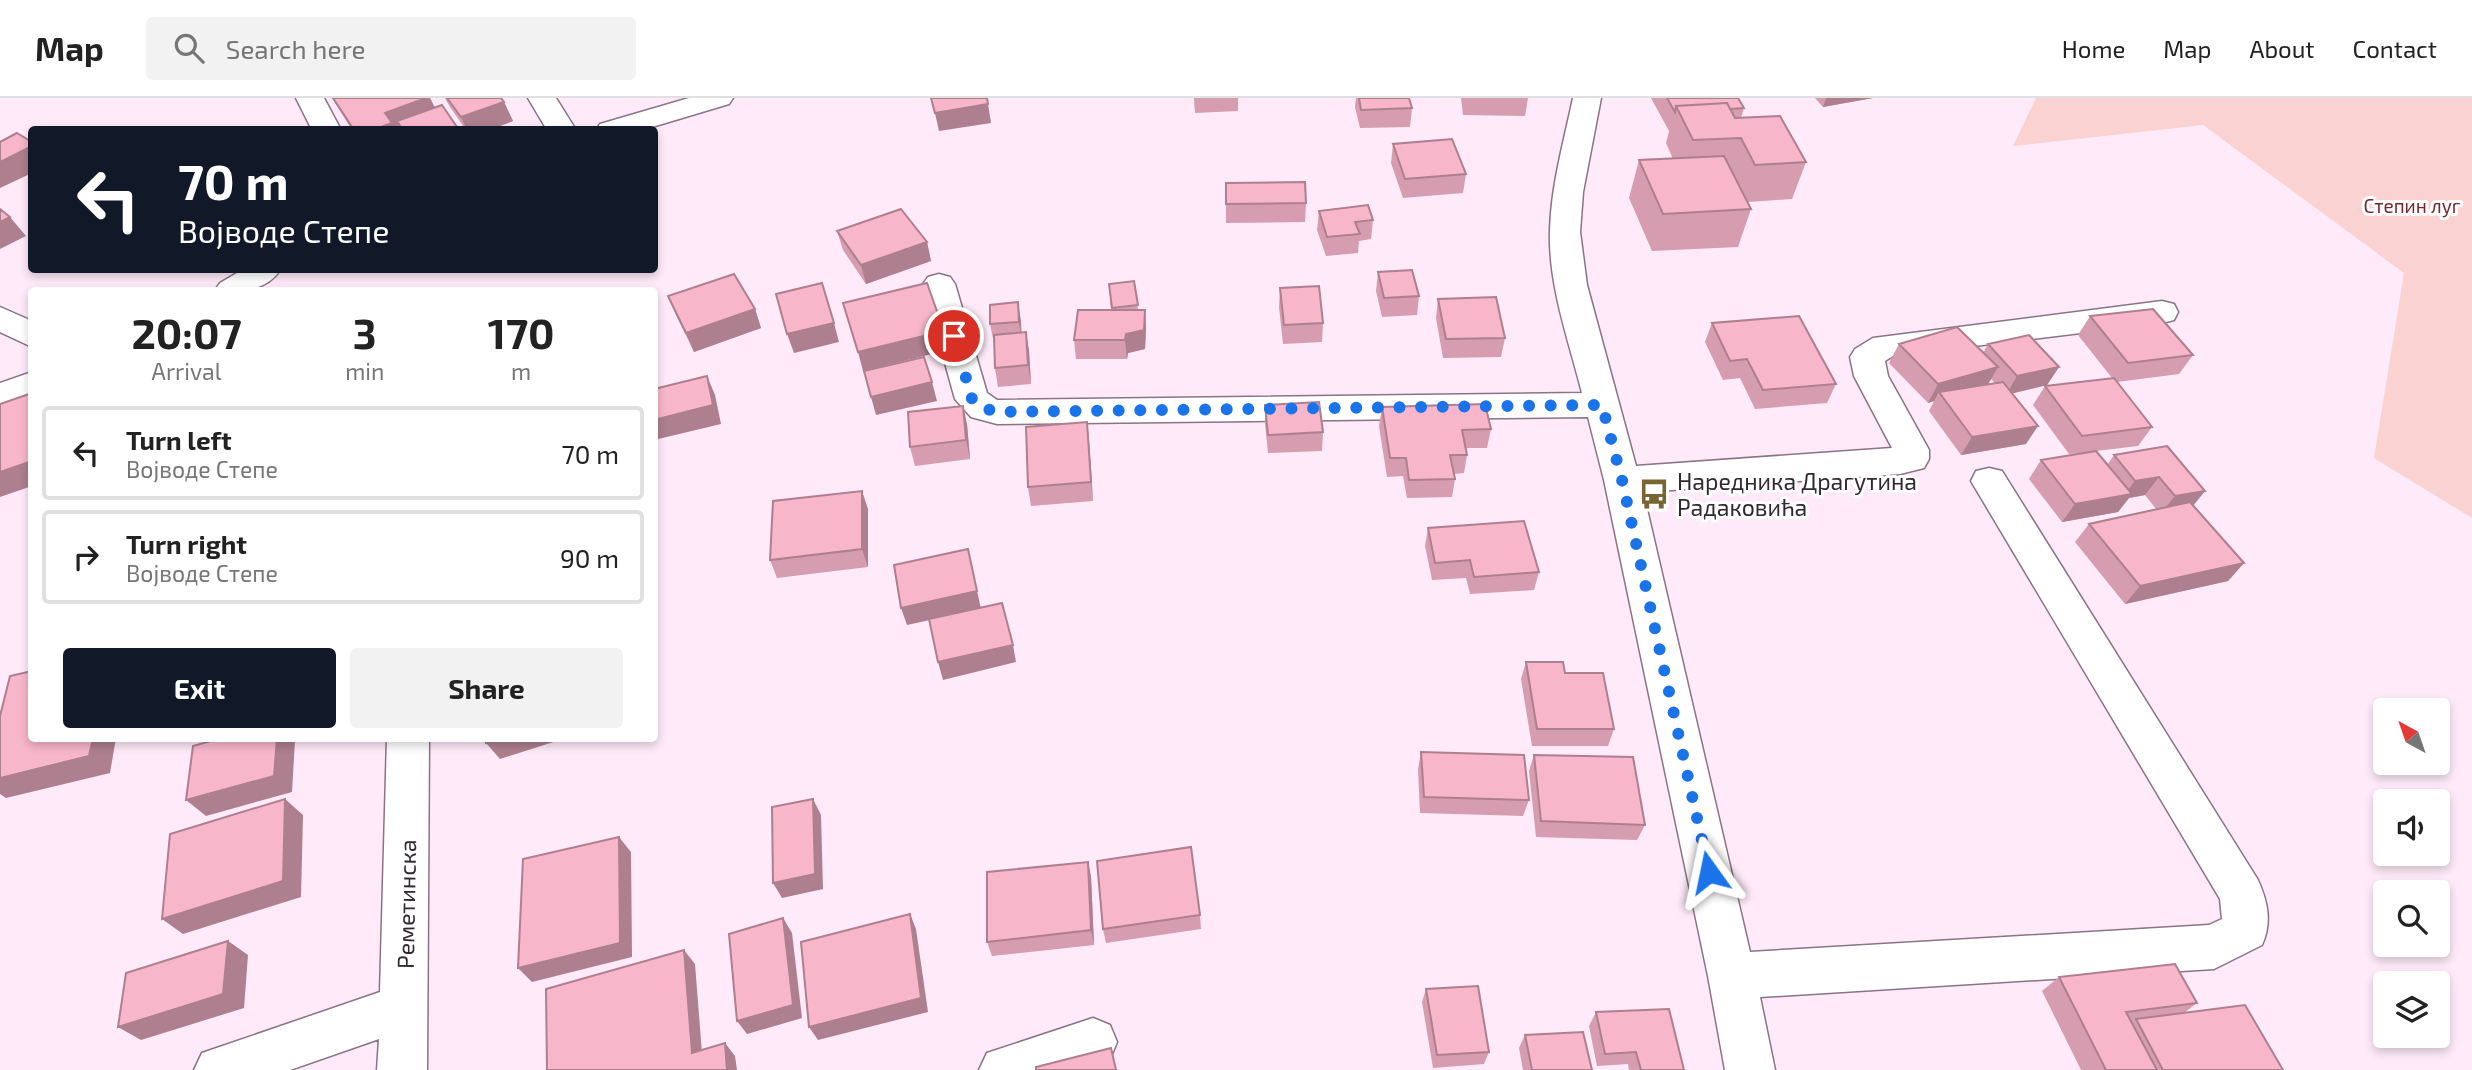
<!DOCTYPE html>
<html lang="en">
<head>
<meta charset="utf-8">
<style>
  body { margin:0; font-family:"Exo 2",sans-serif; background:#f2f2f2; color:#222; height:100vh; display:flex; flex-direction:column; font-size:26px; white-space:nowrap }
  * { box-sizing:border-box; margin:0 }
  p { font-size:23px; color:#767676 }
  .icon { flex:none; width:38px; height:38px; fill:none; stroke:currentColor; stroke-width:2; stroke-linecap:round; stroke-linejoin:round }
  .map { position:relative; flex:1; overflow:hidden }
  .drawer { position:absolute; left:28px; top:189px; width:630px; height:455px; display:flex; flex-direction:column; background:#fff; border-radius:7px; box-shadow:0 4px 10px #0003 }
  .drawer>* { flex:none }
  .hud { position:absolute; left:28px; top:28px; width:630px; height:147px; border-radius:7px; box-shadow:0 4px 10px #0003; background:#111827; color:#fff; overflow:hidden }
  .needle { width:46px; rotate:320deg }
  .fabs { position:absolute; left:2373px; top:600px; display:grid; gap:14px }
  .fabs a { display:grid; place-items:center; width:77px; height:77px; border-radius:7px; background:#fff; box-shadow:0 4px 10px #0003; font-size:35px }
  .pin { position:absolute; display:grid; place-items:center; width:60px; height:60px; color:#fff; margin:-30px; border:4px solid #fff; border-radius:50%; box-shadow:0 2px 7px #0007 }
  .me { position:absolute; width:77px; margin:-38px; rotate:348deg; stroke-linejoin:round; filter:drop-shadow(0 0 5px #0008) }
  .turn { display:flex; align-items:center; gap:24px; height:147px; padding:0 35px; font-size:32px }
  .turn .icon { width:91px; height:91px; stroke-width:2.5 }
  .turn b { display:block; font-size:49px; line-height:60px }
  .eta { display:flex; justify-content:space-evenly; align-items:center; height:119px; text-align:center }
  .eta b { font-size:42px; font-weight:700; line-height:49px }
  .cta { display:flex; gap:14px; margin-top:auto; padding:14px 35px }
  .cta a { flex:1; height:80px; border-radius:7px; background:#111827; color:#fff; font-size:28px; font-weight:700; line-height:80px; text-align:center }
  .cta a+a { background:#f2f2f2; color:#222 }
  ul { padding:0; list-style:none }
  li { display:flex; align-items:center; gap:21px; height:94px; margin:0 14px 10px; padding:0 21px; border:4px solid #e0e0e0; border-radius:7px }
  li div { flex:1 }
  li b { display:block; font-size:26px }
  li em { font-style:normal }
  header { display:flex; align-items:center; gap:42px; box-sizing:border-box; height:98px; padding:0 35px; background:#fff; border-bottom:2px solid #e0e0e0 }
  header strong { font-size:33px }
  nav { display:flex; gap:38px; margin-inline-start:auto; font-size:24px }
  .search { width:490px; height:63px; background:#f2f2f2; display:flex; align-items:center; gap:18px; box-sizing:border-box; padding:0 24px; border-radius:7px; color:#767676; font-size:26px }
  .map>svg:first-child { display:block }
  .green { fill:#f9d2d1 }
  .lines { fill:none; stroke-linecap:round; stroke-linejoin:round }
  .minor-casing { stroke:#8a7485; stroke-width:3 }
  .minor { fill:#fff; fill-rule:evenodd }
  .wall { fill:#d59daf; fill-rule:evenodd }
  .shaded-wall { fill:#ae7f8e }
  .building { fill:#f8b6cb; stroke:#ae7f8e; stroke-width:2 }
  .route { stroke:#1a73e8; stroke-width:12; stroke-dasharray:0 21.6 }
  .labels { text-anchor:middle; dominant-baseline:central; stroke-width:6; stroke-linejoin:round; paint-order:stroke }
  .far-park-label { font-size:19px; fill:#75262b; stroke:#fff }
  .poi-label { font-size:23px; fill:#322930; stroke:#fff; text-anchor:start }
  .street-label { font-size:23px; fill:#322930; stroke:#fff }
</style>
</head>
<body>
<header>
<strong>Map</strong>
<div class="search"><svg class="icon" aria-label="search" viewBox="0 0 24 24"><circle cx="10" cy="10" r="6"/><path d="M15 15l6 6"/></svg>Search here</div>
<nav><a>Home</a><a>Map</a><a>About</a><a>Contact</a></nav>
</header>
<div class="map">
<svg width="2472" height="972" viewBox="0 0 2472 972">
  <rect width="100%" height="100%" fill="#feeaf9"/>
  <path class="green" d="M 2036,0 L 2472,0 L 2472,420 L 2374,360 L 2404,175 L 2203,27 L 2013,48 Z"/>
  <g class="lines">
    <g class="minor-casing">
      <path id="minor" d="M 296,0 L 324,0 L 341,32 L 312,32 Z
        M 528,0 L 556,0 L 576,32 L 547,32 Z
        M 689,0 L 733,0 L 729,6 L 642,32 L 596,32 L 600,26 Z
        M 1573,0 L 1601,0 L 1583,94 L 1580,134 L 1587,187 L 1636,368 L 1892,350 L 1854,278 L 1850,259 L 1855,251 L 1873,240 L 2162,203 L 2174,206 L 2178,214 L 2174,222 L 2162,225 L 1893,258 L 1885,263 L 1888,278 L 1929,352 L 1929,361 L 1924,370 L 1900,376 L 1643,394 L 1750,854 L 2209,827 L 2222,821 L 2220,801 L 1971,383 L 1976,373 L 1989,370 L 2002,373 L 2258,782 C 2268,804 2272,825 2262,847 L 2214,871 L 1760,899 L 1775,972 L 1725,972 L 1708,878 L 1604,382 L 1588,319 L 997,326 L 971,319 L 955,301 L 923,186 L 928,179 L 939,176 L 950,179 L 955,186 L 987,295 L 997,302 L 1582,295 C 1569,243 1548,187 1550,132 C 1551,88 1564,43 1573,0 Z
        M 242,172 L 280,172 C 265,195 240,192 215,192 L 220,185 Z
        M 0,209 L 32,223 L 32,249 L 0,234 Z
        M 32,274 L 32,299 L 0,310 L 0,285 Z
        M 387,640 L 429,640 L 427,972 L 377,972 L 379,941 L 290,972 L 194,972 L 202,955 L 380,894 Z
        M 1093,920 L 1110,927 L 1117,944 L 1110,961 L 1081,972 L 979,972 L 987,955 Z"/>
    </g>
    <use href="#minor" class="minor"/>
  </g>
  <path class="wall" d="M 332,0 L 430,0 L 435,10 L 459,32 L 352,32 Z
    M 445,0 L 501,0 L 504,4 L 513,23 L 489,32 L 466,32 L 450,9 Z
    M 1194,0 L 1238,0 L 1238,13 L 1195,15 Z
    M 1356,0 L 1409,0 L 1412,10 L 1410,29 L 1360,30 L 1355,9 Z
    M 1461,0 L 1528,0 L 1525,18 L 1463,17 Z
    M 1651,0 L 1738,0 L 1744,10 L 1741,20 L 1806,64 L 1792,101 L 1748,104 L 1751,111 L 1738,149 L 1652,153 L 1629,100 L 1639,62 L 1673,61 L 1666,45 L 1669,33 Z
    M 1815,0 L 1873,0 L 1823,9 Z
    M 1393,46 L 1466,76 L 1463,95 L 1403,100 L 1391,65 Z
    M 1226,85 L 1306,105 L 1305,124 L 1226,125 Z
    M 1319,113 L 1373,122 L 1371,141 L 1359,143 L 1358,155 L 1326,158 L 1317,132 Z
    M 837,133 L 927,144 L 931,163 L 866,186 L 843,152 Z
    M 1378,174 L 1419,198 L 1417,217 L 1382,219 L 1376,193 Z
    M 1134,183 L 1138,212 L 1145,212 L 1146,231 L 1145,251 L 1128,255 L 1127,261 L 1076,261 L 1074,242 L 1111,212 L 1109,186 Z
    M 1280,190 L 1323,225 L 1322,244 L 1283,246 L 1279,209 Z
    M 668,198 L 755,211 L 761,230 L 694,254 L 676,217 Z
    M 1438,201 L 1505,240 L 1501,259 L 1443,260 L 1436,220 Z
    M 1018,204 L 1021,235 L 1026,234 L 1029,253 L 1031,286 L 998,289 L 995,270 L 994,245 L 990,226 Z
    M 2090,218 L 2193,257 L 2179,276 L 2117,284 L 2152,329 L 2138,348 L 2096,353 L 2108,366 L 2114,357 L 2205,393 L 2193,408 L 2244,465 L 2228,483 L 2125,506 L 2075,444 L 2089,426 L 2156,411 L 2145,397 L 2129,400 L 2118,414 L 2062,424 L 2029,381 L 2041,362 L 2092,354 L 2069,356 L 2033,307 L 2045,288 L 2112,280 L 2078,237 Z
    M 1712,225 L 1836,286 L 1827,305 L 1755,311 L 1740,280 L 1723,282 L 1705,244 Z
    M 1899,246 L 1983,255 L 1988,246 L 2059,269 L 2047,287 L 2012,295 L 2026,346 L 1961,357 L 1929,313 L 1934,303 L 1928,305 L 1889,265 ZM 1991,281 L 1995,285 L 1988,286 Z
    M 1265,307 L 1323,334 L 1322,353 L 1268,355 L 1265,325 Z
    M 1382,309 L 1491,331 L 1487,350 L 1466,350 L 1467,357 L 1464,375 L 1454,376 L 1455,381 L 1452,399 L 1407,400 L 1403,378 L 1387,379 L 1379,328 Z
    M 967,326 L 970,361 L 915,368 L 910,349 Z
    M 1089,343 L 1093,403 L 1031,408 L 1028,389 Z
    M 868,411 L 868,469 L 777,480 L 770,462 Z
    M 1428,430 L 1539,474 L 1534,492 L 1470,496 L 1466,480 L 1432,482 L 1425,448 Z
    M 1526,564 L 1565,575 L 1614,631 L 1608,648 L 1532,648 L 1521,581 Z
    M 1421,654 L 1529,702 L 1523,718 L 1420,715 L 1418,671 Z
    M 1534,657 L 1645,727 L 1637,742 L 1536,739 L 1529,673 Z
    M 1088,764 L 1091,779 L 1094,847 L 992,858 L 987,844 Z
    M 1200,817 L 1201,831 L 1106,845 L 1103,831 Z
    M 2059,879 L 2197,905 L 2184,915 L 2283,972 L 2081,972 L 2042,893 Z
    M 1426,891 L 1489,954 L 1484,966 L 1433,970 L 1422,904 Z
    M 1596,914 L 1684,972 L 1629,972 L 1628,966 L 1597,968 L 1589,928 Z
    M 1525,937 L 1592,972 L 1523,972 L 1519,950 Z"/>
  <path class="shaded-wall" d="M 426,0 L 430,0 L 439,18 L 397,23 L 402,31 L 373,32 L 385,15 Z
    M 1826,0 L 1873,0 L 1823,9 Z
    M 504,4 L 513,23 L 489,32 L 467,32 L 461,19 Z
    M 988,6 L 991,25 L 939,33 L 935,15 Z
    M 32,48 L 32,75 L 0,90 L 0,64 Z
    M 10,119 L 26,138 L 0,151 L 0,124 Z
    M 927,144 L 931,163 L 866,186 L 861,167 Z
    M 1018,204 L 1021,223 L 1022,243 L 1019,224 Z
    M 755,211 L 761,230 L 694,254 L 686,235 Z
    M 1145,212 L 1146,231 L 1145,251 L 1128,255 L 1127,261 L 1125,242 L 1126,236 Z
    M 834,225 L 839,244 L 794,255 L 787,236 Z
    M 944,233 L 948,252 L 863,273 L 858,254 Z
    M 1026,234 L 1029,253 L 1031,286 L 1028,267 Z
    M 1998,269 L 1987,288 L 1939,294 L 1934,303 L 1928,305 L 1938,286 Z
    M 2059,269 L 2047,287 L 2006,297 L 2017,278 Z
    M 707,278 L 715,297 L 721,326 L 654,342 L 654,322 Z
    M 932,284 L 937,303 L 876,317 L 871,299 Z
    M 963,308 L 967,326 L 970,361 L 966,342 Z
    M 1087,324 L 1089,343 L 1093,403 L 1091,384 Z
    M 2038,328 L 2026,346 L 1961,357 L 1972,339 Z
    M 32,363 L 32,388 L 0,399 L 0,374 Z
    M 2159,379 L 2145,397 L 2129,400 L 2118,414 L 2062,424 L 2075,406 L 2124,397 L 2135,383 Z
    M 862,393 L 868,411 L 868,469 L 862,451 Z
    M 2205,393 L 2190,411 L 2160,416 L 2175,398 Z
    M 968,451 L 981,511 L 907,527 L 901,510 Z
    M 2244,465 L 2228,483 L 2125,506 L 2140,488 Z
    M 1013,547 L 1016,564 L 943,582 L 938,564 Z
    M 93,640 L 116,640 L 110,675 L 6,700 L 0,696 L 0,680 Z
    M 277,640 L 293,640 L 295,642 L 292,694 L 206,718 L 186,702 Z
    M 500,640 L 566,640 L 500,661 L 486,645 Z
    M 285,701 L 303,717 L 301,799 L 183,836 L 162,821 Z
    M 813,701 L 821,717 L 823,791 L 782,800 L 773,785 Z
    M 619,739 L 631,754 L 632,859 L 532,884 L 518,870 Z
    M 1088,764 L 1091,779 L 1094,847 L 1091,832 Z
    M 910,816 L 916,831 L 928,914 L 818,942 L 809,929 Z
    M 783,820 L 792,835 L 802,920 L 747,936 L 737,923 Z
    M 228,843 L 248,857 L 244,910 L 141,942 L 118,929 Z
    M 684,852 L 695,866 L 703,968 L 692,955 Z
    M 725,945 L 735,958 L 737,972 L 727,972 Z"/>
  <path class="building" d="M 333,0 L 426,0 L 385,15 L 392,25 L 373,32 L 354,32 Z
    M 447,0 L 501,0 L 504,4 L 461,19 Z
    M 931,0 L 987,0 L 988,6 L 935,15 Z
    M 1359,0 L 1409,0 L 1412,10 L 1361,12 Z
    M 1667,0 L 1738,0 L 1744,10 L 1730,11 L 1727,5 L 1676,8 L 1675,14 Z
    M 1727,5 L 1735,20 L 1780,18 L 1806,64 L 1755,67 L 1741,40 L 1693,42 L 1676,8 Z
    M 442,7 L 459,32 L 403,32 L 397,23 Z
    M 17,35 L 32,44 L 32,48 L 0,64 L 0,44 Z
    M 1452,41 L 1466,76 L 1405,81 L 1393,46 Z
    M 1724,58 L 1751,111 L 1663,116 L 1639,62 Z
    M 1305,84 L 1306,105 L 1226,106 L 1226,85 Z
    M 1368,107 L 1373,122 L 1355,124 L 1360,136 L 1327,139 L 1319,113 Z
    M 0,111 L 10,119 L 0,124 Z
    M 901,111 L 927,144 L 861,167 L 837,133 Z
    M 1412,172 L 1419,198 L 1384,200 L 1378,174 Z
    M 734,176 L 755,211 L 686,235 L 668,198 Z
    M 1134,183 L 1138,207 L 1112,210 L 1109,186 Z
    M 822,185 L 834,225 L 787,236 L 776,196 Z
    M 927,185 L 944,233 L 858,254 L 843,205 Z
    M 1319,188 L 1323,225 L 1284,227 L 1280,190 Z
    M 1496,199 L 1505,240 L 1446,241 L 1438,201 Z
    M 1018,204 L 1019,224 L 990,226 L 990,207 Z
    M 2153,211 L 2193,257 L 2128,265 L 2090,218 Z
    M 1078,212 L 1145,212 L 1144,232 L 1126,236 L 1125,242 L 1074,242 Z
    M 1799,218 L 1836,286 L 1763,292 L 1747,261 L 1730,263 L 1712,225 Z
    M 1957,229 L 1998,269 L 1938,286 L 1899,246 Z
    M 1026,234 L 1028,267 L 995,270 L 994,237 Z
    M 2029,237 L 2059,269 L 2017,278 L 1988,246 Z
    M 924,259 L 932,284 L 871,299 L 864,273 Z
    M 707,278 L 713,307 L 654,322 L 654,291 Z
    M 2114,280 L 2152,329 L 2082,338 L 2045,288 Z
    M 2003,284 L 2038,328 L 1972,339 L 1939,294 Z
    M 32,295 L 32,363 L 0,374 L 0,306 Z
    M 1319,304 L 1323,334 L 1268,337 L 1265,307 Z
    M 1485,306 L 1491,331 L 1462,332 L 1467,357 L 1450,357 L 1455,381 L 1409,382 L 1406,360 L 1390,360 L 1382,309 Z
    M 963,308 L 966,342 L 910,349 L 908,314 Z
    M 1087,324 L 1091,384 L 1028,389 L 1026,329 Z
    M 2167,348 L 2205,393 L 2175,398 L 2159,379 L 2135,383 L 2114,357 Z
    M 2096,353 L 2132,396 L 2075,406 L 2041,362 Z
    M 862,393 L 862,451 L 770,462 L 773,403 Z
    M 2190,404 L 2244,465 L 2140,488 L 2089,426 Z
    M 1524,423 L 1539,474 L 1474,479 L 1470,462 L 1435,465 L 1428,430 Z
    M 968,451 L 977,493 L 901,510 L 894,467 Z
    M 1002,505 L 1013,547 L 938,564 L 929,521 Z
    M 1526,564 L 1563,564 L 1565,575 L 1603,575 L 1614,631 L 1537,631 Z
    M 32,573 L 32,640 L 93,640 L 89,658 L 0,680 L 0,618 L 10,578 Z
    M 221,640 L 277,640 L 274,678 L 186,702 L 193,648 Z
    M 486,640 L 500,640 L 486,645 Z
    M 1421,654 L 1524,657 L 1529,702 L 1424,699 Z
    M 1534,657 L 1633,659 L 1645,727 L 1541,723 Z
    M 285,701 L 283,783 L 162,821 L 170,736 Z
    M 813,701 L 815,776 L 773,785 L 772,709 Z
    M 619,739 L 620,845 L 518,870 L 523,761 Z
    M 1191,749 L 1200,817 L 1103,831 L 1097,763 Z
    M 1088,764 L 1091,832 L 987,844 L 987,774 Z
    M 910,816 L 921,900 L 809,929 L 801,844 Z
    M 783,820 L 793,907 L 737,923 L 729,836 Z
    M 228,843 L 223,896 L 118,929 L 126,875 Z
    M 684,852 L 692,955 L 725,945 L 727,972 L 547,972 L 546,891 Z
    M 2175,866 L 2197,905 L 2126,914 L 2157,972 L 2106,972 L 2059,879 Z
    M 1478,888 L 1489,954 L 1437,957 L 1426,891 Z
    M 2245,907 L 2283,972 L 2163,972 L 2136,921 Z
    M 1669,911 L 1684,972 L 1641,972 L 1636,954 L 1605,956 L 1596,914 Z
    M 1583,934 L 1592,972 L 1532,972 L 1525,937 Z
    M 1111,950 L 1116,972 L 1036,972 L 1036,969 Z"/>
  <g class="lines">
    <path class="route" d="M 954,238 L 972,301 L 983,310 L 997,314 L 1602,307 L 1622,382 L 1709,774"/>
  </g>
  <defs>
    <g id="bus-bare" transform="scale(2.415)"><path d="M-5-6H5V4H4V6H2V4H-2V6H-4V4H-5ZM-3.5-4V0h7V-4ZM-3.5 1.2v1.5H-2V1.2ZM2 1.2v1.5H3.5V1.2Z" fill="#786534" stroke="#fff" stroke-width="2.5" paint-order="stroke"/></g>
  </defs>
  <g fill-rule="evenodd">
    <use href="#bus-bare" x="1654" y="396"/>
  </g>
  <g class="labels">
    <g class="far-park-label">
      <text x="2412" y="107">Степин луг</text>
    </g>
    <g class="poi-label">
      <text x="1677" y="383">Наредника Драгутина<tspan x="1677" dy="26">Радаковића</tspan></text>
    </g>
    <g class="street-label">
      <text transform="translate(406 806) rotate(-89)">Реметинска</text>
    </g>
  </g>
</svg>
<div class="fabs">
<a><svg class="needle" viewBox="-14 -14 28 28"><path d="M0-13l5 13h-10z" fill="#e53935"/><path d="M0 13l5-13h-10z" fill="#767676"/></svg></a>
<a><svg class="icon" aria-label="sound" viewBox="0 0 24 24"><path d="M4 9h4l5-4v14l-5-4H4zM17 9q2 3 0 6"/></svg></a>
<a><svg class="icon" aria-label="search" viewBox="0 0 24 24"><circle cx="10" cy="10" r="6"/><path d="M15 15l6 6"/></svg></a>
<a><svg class="icon" aria-label="layers" viewBox="0 0 24 24"><path d="M12 4l9 5-9 5-9-5zM3 14l9 5 9-5"/></svg></a>
</div>
<div class="pin" style="left:954px;top:238px;background:#d93025"><svg class="icon" aria-label="arrive" viewBox="0 0 24 24"><path d="M6 21V4h12l-3 4 3 4H6"/></svg></div>
<svg class="me" style="left:1709px;top:774px" viewBox="-20 -20 40 40"><path d="M0-17L14 15 0 8-14 15z" fill="#1a73e8" stroke="#fff" stroke-width="4"/></svg>
<div class="hud">
<div class="turn"><svg class="icon" aria-label="left" viewBox="0 0 24 24"><path d="M17 20v-9H6M10 6l-5 5 5 5"/></svg><div><b>70 m</b>Војводе Степе</div></div>
</div>
<section class="drawer">
<div class="eta">
<div><b>20:07</b><p>Arrival</p></div>
<div><b>3</b><p>min</p></div>
<div><b>170</b><p>m</p></div>
</div>
<ul>
<li><svg class="icon" aria-label="left" viewBox="0 0 24 24"><path d="M17 20v-9H6M10 6l-5 5 5 5"/></svg><div><b>Turn left</b><p>Војводе Степе</p></div><em>70 m</em></li>
<li><svg class="icon" aria-label="right" viewBox="0 0 24 24"><path d="M7 20v-9h11M14 6l5 5-5 5"/></svg><div><b>Turn right</b><p>Војводе Степе</p></div><em>90 m</em></li>
</ul>
<div class="cta"><a>Exit</a><a>Share</a></div>
</section>
</div>
</body>
</html>
